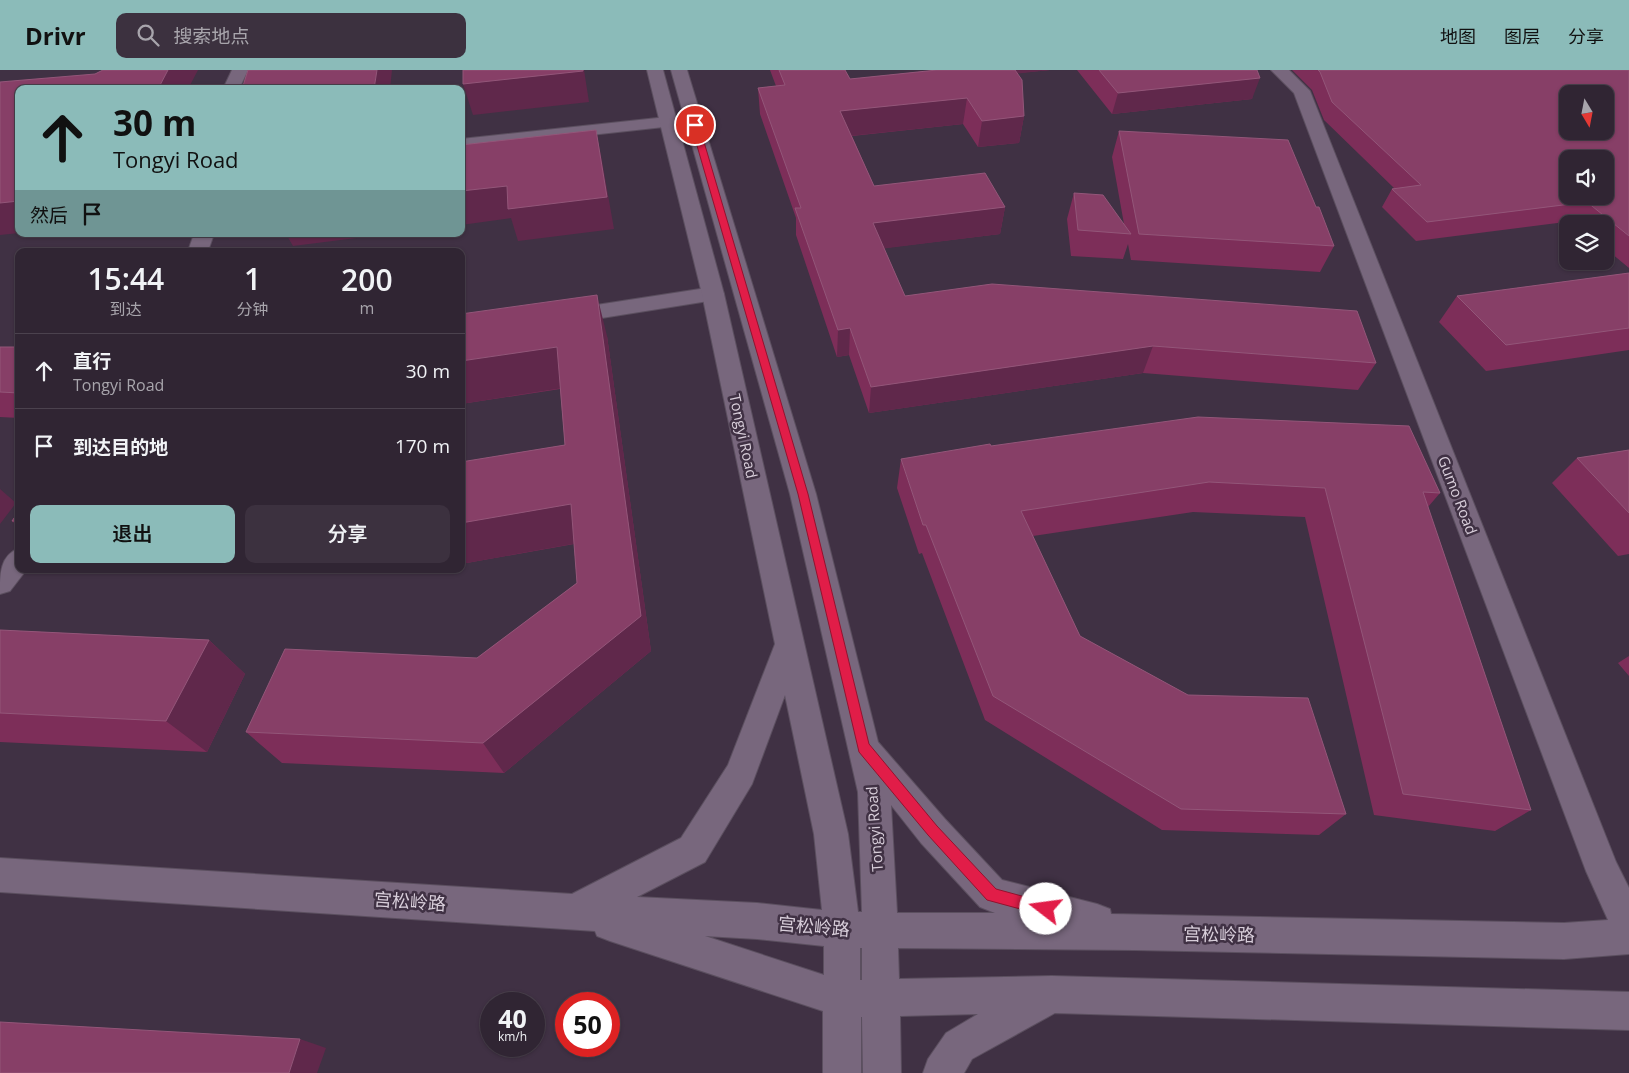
<!DOCTYPE html>
<html lang="zh">
<head>
<meta charset="utf-8">
<style>
  body { margin:0; font-family:"Open Sans","Noto Sans SC",sans-serif; background:#3c313f; color:#f1f3f6; height:100vh; display:flex; flex-direction:column; font-size:19px; white-space:nowrap }
  * { box-sizing:border-box; margin:0 }
  p { font-size:16px; color:#a8a5ac }
  .icon { flex:none; width:28px; height:28px; fill:none; stroke:currentColor; stroke-width:2; stroke-linecap:round; stroke-linejoin:round }
  .map { position:relative; flex:1; overflow:hidden }
  .drawer { position:absolute; left:15px; top:178px; width:450px; height:325px; display:flex; flex-direction:column; background:#302533; border-radius:10px; box-shadow:0 1px 4px #0004,0 0 0 1px #4b424e }
  .drawer>* { flex:none }
  .hud { position:absolute; left:15px; top:15px; width:450px; height:152px; border-radius:10px; box-shadow:0 1px 4px #0004,0 0 0 1px #4b424e; background:#8bbbb9; color:#111; overflow:hidden }
  .needle { width:32px; rotate:170deg }
  .controls { position:absolute; left:1559px; top:15px; display:grid; gap:10px }
  .controls a { display:grid; place-items:center; width:55px; height:55px; border-radius:10px; background:#302533; box-shadow:0 1px 4px #0004,0 0 0 1px #4b424e; font-size:25px }
  .speed { position:absolute; left:480px; top:922px; display:flex; gap:10px; font-size:25px; font-weight:700; text-align:center }
  .speed>* { display:grid; place-content:center; width:65px; height:65px; border-radius:50%; background:#302533; box-shadow:0 1px 4px #0004,0 0 0 1px #4b424e; line-height:1 }
  .speed small { font-size:12px; font-weight:400 }
  .speed .limit { border:8px solid #d22; background:#fff; color:#111 }
  .pin { position:absolute; display:grid; place-items:center; width:42px; height:42px; color:#fff; margin:-21px; border:2px solid #fff; border-radius:50%; box-shadow:0 1px 5px #0007 }
  .me { position:absolute; width:55px; margin:-28px; rotate:285deg; stroke-linejoin:round; filter:drop-shadow(0 0 4px #0008) }
  .turn { display:flex; align-items:center; gap:18px; height:105px; padding:0 15px; font-size:22px }
  .turn .icon { width:65px; height:65px; stroke-width:2.5 }
  .turn b { display:block; font-size:35px; line-height:42px }
  .then { display:flex; align-items:center; height:48px; padding:0 15px; background:#0003; gap:10px; font-size:19px }
  .eta { display:flex; justify-content:space-evenly; align-items:center; height:85px; text-align:center }
  .eta b { font-size:30px; font-weight:600; line-height:35px }
  .action { display:flex; gap:10px; margin-top:auto; padding:10px 15px }
  .action a { flex:1; height:58px; border-radius:10px; background:#8bbbb9; color:#111; font-size:20px; font-weight:600; line-height:58px; text-align:center }
  .action a+a { background:#3c313f; color:#f1f3f6 }
  ul { padding:0; list-style:none }
  li { display:flex; align-items:center; gap:15px; height:75px; padding:0 15px; border-top:1px solid #4b424e }
  li div { flex:1 }
  li b { display:block; font-size:19px }
  li em { font-style:normal }
  header { display:flex; align-items:center; gap:30px; box-sizing:border-box; height:70px; padding:0 25px; background:#8bbbb9; color:#111 }
  header strong { font-size:24px }
  nav { display:flex; gap:28px; margin-inline-start:auto; font-size:18px }
  .search { width:350px; height:45px; background:#3c313f; display:flex; align-items:center; gap:12px; box-sizing:border-box; padding:0 18px; border-radius:10px; color:#a8a5ac; font-size:19px }
  .map>svg:first-child { display:block }
  .lines { fill:none; stroke-linecap:round; stroke-linejoin:round }
  .street-casing { stroke:#5b4f5f; stroke-width:2 }
  .secondary-casing { stroke:#5b4f5f; stroke-width:2 }
  .street { fill:#78677d; fill-rule:evenodd }
  .secondary { fill:#78677d; fill-rule:evenodd }
  .wall { fill:#7d2e59 }
  .shaded-wall { fill:#60284b }
  .building { fill:#873f67; stroke:#935679; fill-rule:evenodd }
  .route { fill:#e11d48; stroke:#92132f }
  .labels { text-anchor:middle; dominant-baseline:central; stroke-width:5; stroke-linejoin:round; paint-order:stroke }
  .street-label { font-size:15px; fill:#d8ceda; stroke:#403144 }
  .near-street-label { font-size:18px; fill:#d8ceda; stroke:#403144 }
</style>
</head>
<body>
<header>
<strong>Drivr</strong>
<div class="search"><svg class="icon" aria-label="search" viewBox="0 0 24 24"><circle cx="10" cy="10" r="6"/><path d="M15 15l6 6"/></svg>搜索地点</div>
<nav><a>地图</a><a>图层</a><a>分享</a></nav>
</header>
<div class="map">
<svg width="1629" height="1003" viewBox="0 0 1629 1003">
  <rect width="100%" height="100%" fill="#403144"/>
  <g class="lines">
    <g class="street-casing">
      <path id="street" d="M 232,0 L 248,0 L 239,19 L 223,19 Z
        M 667,47 L 673,48 L 676,52 L 673,56 L 461,79 L 461,69 Z
        M 194,164 L 214,164 L 208,181 L 188,181 Z
        M 713,217 L 721,219 L 724,224 L 721,229 L 564,254 L 556,252 L 553,247 L 556,242 L 564,240 Z
        M 19,478 L 19,499 L 27,499 L 10,521 L 0,524 C 0,503 0,486 19,478 Z"/>
    </g>
    <g class="secondary-casing">
      <path id="secondary" d="M 647,0 L 663,0 L 724,224 L 848,764 L 858,842 L 862,842 L 858,722 L 790,424 L 671,0 L 687,0 L 816,424 L 878,672 L 945,749 L 1002,810 L 1097,834 L 1110,839 L 1111,844 L 1564,853 L 1608,850 L 1586,801 L 1294,23 L 1271,0 L 1289,0 L 1310,21 L 1616,792 L 1629,818 L 1629,884 L 1564,889 L 1135,880 L 898,878 L 899,909 L 1052,906 L 1629,922 L 1629,960 L 1055,943 L 972,989 L 964,1003 L 923,1003 L 928,989 L 946,963 L 978,944 L 900,946 L 901,1003 L 863,1003 L 862,947 L 861,947 L 861,1003 L 823,1003 L 823,941 L 610,871 L 597,866 L 595,861 L 0,822 L 0,788 L 572,824 L 681,768 L 728,695 L 775,574 L 702,224 ZM 785,625 L 814,764 L 822,840 L 757,833 L 637,827 L 705,792 L 752,714 ZM 891,735 L 921,773 L 980,837 L 995,843 L 897,843 ZM 705,866 L 757,869 L 824,876 L 824,905 ZM 860,878 L 862,878 L 862,910 L 860,910 Z"/>
    </g>
    <use href="#street" class="street"/>
    <use href="#secondary" class="secondary"/>
  </g>
  <path class="wall" d="M 770,0 L 845,0 L 850,9 L 937,0 L 1050,0 L 1017,3 L 1024,46 L 1019,73 L 978,77 L 963,54 L 852,66 L 874,116 L 1005,137 L 1000,164 L 884,178 L 905,226 L 1376,293 L 1358,320 L 1143,303 L 869,343 L 849,285 L 837,287 L 796,165 L 796,148 L 760,44 L 758,18 L 776,16 Z
    M 1077,0 L 1257,0 L 1252,29 L 1112,44 Z
    M 1292,0 L 1629,0 L 1629,198 L 1605,178 L 1605,154 L 1576,154 L 1573,151 L 1416,171 L 1382,137 L 1392,119 L 1394,118 L 1324,50 L 1312,20 Z
    M 1119,61 L 1316,137 L 1334,176 L 1320,202 L 1131,190 L 1128,174 L 1123,189 L 1071,186 L 1067,149 L 1074,123 L 1124,154 L 1112,87 Z
    M 1629,203 L 1629,280 L 1486,301 L 1439,252 L 1457,226 Z
    M 607,266 L 651,581 L 504,703 L 282,693 L 246,662 L 477,588 L 577,513 L 574,474 L 461,494 L 461,392 L 565,375 L 560,319 L 461,334 Z
    M 0,277 L 19,277 L 19,348 L 0,347 Z
    M 991,376 L 1440,423 L 1428,437 L 1531,740 L 1495,761 L 1374,745 L 1305,447 L 1193,442 L 1033,466 L 1080,566 L 1346,744 L 1319,765 L 1162,760 L 985,650 L 922,483 L 919,484 L 897,418 L 901,389 Z
    M 1629,380 L 1629,484 L 1618,486 L 1552,413 L 1577,388 Z
    M 19,441 L 19,457 L 12,451 Z
    M 356,499 L 436,499 L 421,501 Z
    M 0,560 L 209,570 L 245,604 L 207,682 L 0,672 Z
    M 1629,586 L 1629,606 L 1618,593 Z"/>
  <path class="shaded-wall" d="M 168,0 L 198,0 L 188,19 L 158,19 Z
    M 377,0 L 392,0 L 390,19 L 374,19 Z
    M 583,0 L 584,0 L 589,32 L 473,45 L 463,14 Z
    M 995,0 L 1050,0 L 994,6 Z
    M 1260,8 L 1252,29 L 1112,44 L 1118,23 Z
    M 967,28 L 963,54 L 840,67 L 840,41 Z
    M 1024,46 L 1019,73 L 978,77 L 982,51 Z
    M 596,60 L 602,91 L 614,159 L 518,171 L 511,148 L 461,155 L 461,121 Z
    M 19,131 L 19,163 L 0,165 L 0,133 Z
    M 1005,137 L 1000,164 L 872,180 L 873,153 Z
    M 286,164 L 388,164 L 293,176 Z
    M 597,225 L 607,266 L 651,581 L 504,703 L 483,673 L 641,546 Z
    M 850,258 L 849,285 L 837,287 L 838,260 Z
    M 1153,276 L 1143,303 L 869,343 L 871,317 Z
    M 557,277 L 569,317 L 461,334 L 461,291 Z
    M 0,419 L 16,433 L 0,454 Z
    M 571,434 L 584,472 L 461,494 L 461,453 Z
    M 419,499 L 436,499 L 421,501 Z
    M 209,570 L 245,604 L 207,682 L 166,651 Z
    M 300,969 L 326,978 L 317,1003 L 289,1003 Z"/>
  <path class="building" d="M 103,0 L 168,0 L 158,19 L 19,19 L 19,131 L 0,133 L 0,12 L 95,4 Z
    M 248,0 L 377,0 L 374,19 L 242,19 Z
    M 463,0 L 583,0 L 583,1 L 463,14 Z
    M 779,0 L 845,0 L 850,9 L 937,0 L 1015,0 L 1022,10 L 1024,46 L 982,51 L 967,28 L 840,41 L 874,116 L 985,103 L 1005,137 L 873,153 L 905,226 L 992,214 L 1357,241 L 1376,293 L 1153,276 L 871,317 L 850,258 L 838,260 L 795,138 L 801,138 L 758,18 L 785,15 Z
    M 1099,0 L 1257,0 L 1260,8 L 1118,23 Z
    M 1318,0 L 1629,0 L 1629,166 L 1587,132 L 1427,152 L 1392,119 L 1421,115 L 1332,32 L 1320,2 ZM 1568,24 L 1605,24 L 1605,61 L 1568,61 ZM 1568,89 L 1605,89 L 1605,126 L 1568,126 Z
    M 596,60 L 607,127 L 508,139 L 507,116 L 461,121 L 461,75 Z
    M 1119,61 L 1288,70 L 1316,137 L 1319,137 L 1334,176 L 1139,164 Z
    M 1074,123 L 1103,125 L 1131,164 L 1078,160 Z
    M 1629,203 L 1629,258 L 1506,275 L 1457,226 Z
    M 597,225 L 641,546 L 483,673 L 246,662 L 285,579 L 477,588 L 577,513 L 571,434 L 461,453 L 461,392 L 565,375 L 557,277 L 461,291 L 461,244 Z
    M 0,277 L 19,277 L 19,323 L 0,322 Z
    M 1198,347 L 1409,356 L 1440,423 L 1423,422 L 1531,740 L 1403,724 L 1325,418 L 1209,412 L 1021,441 L 1080,566 L 1188,625 L 1308,628 L 1346,744 L 1181,739 L 993,626 L 926,455 L 923,455 L 901,389 L 990,374 L 991,376 Z
    M 1629,380 L 1629,443 L 1577,388 Z
    M 19,441 L 19,451 L 12,451 Z
    M 0,560 L 209,570 L 166,651 L 0,643 Z
    M 0,952 L 300,969 L 289,1003 L 0,1003 Z"/>
  <path class="route" d="M 695,53 L 699,55 L 808,424 L 869,674 L 937,756 L 996,819 L 1051,834 L 1053,839 L 1051,844 L 1046,846 L 987,830 L 928,765 L 859,682 L 798,424 L 691,55 Z"/>
  <g class="labels">
    <g class="street-label">
      <text transform="translate(744 366) rotate(78)">Tongyi Road</text>
      <text transform="translate(1458 425) rotate(69)">Gumo Road</text>
      <text transform="translate(874 759) rotate(-94)">Tongyi Road</text>
    </g>
    <g class="near-street-label">
      <text transform="translate(410 831) rotate(4)">宫松岭路</text>
      <text transform="translate(814 856) rotate(5)">宫松岭路</text>
      <text transform="translate(1219 864) rotate(1)">宫松岭路</text>
    </g>
  </g>
</svg>
<div class="controls">
<a><svg class="needle" viewBox="-14 -14 28 28"><path d="M0-13l5 13h-10z" fill="#e53935"/><path d="M0 13l5-13h-10z" fill="#a8a5ac"/></svg></a>
<a><svg class="icon" aria-label="sound" viewBox="0 0 24 24"><path d="M4 9h4l5-4v14l-5-4H4zM17 9q2 3 0 6"/></svg></a>
<a><svg class="icon" aria-label="layers" viewBox="0 0 24 24"><path d="M12 4l9 5-9 5-9-5zM3 14l9 5 9-5"/></svg></a>
</div>
<div class="speed"><div>40<small>km/h</small></div><div class="limit">50</div></div>
<div class="pin" style="left:695px;top:55px;background:#d93025"><svg class="icon" aria-label="arrive" viewBox="0 0 24 24"><path d="M6 21V4h12l-3 4 3 4H6"/></svg></div>
<svg class="me" style="left:1046px;top:839px" viewBox="-20 -20 40 40"><circle r="19" fill="#fff"/><path d="M0-13L10 11 0 6-10 11z" fill="#e11d48"/></svg>
<div class="hud">
<div class="turn"><svg class="icon" aria-label="ahead" viewBox="0 0 24 24"><path d="M12 20V5M6 11l6-6 6 6"/></svg><div><b>30 m</b>Tongyi Road</div></div>
<div class="then">然后<svg class="icon" aria-label="arrive" viewBox="0 0 24 24"><path d="M6 21V4h12l-3 4 3 4H6"/></svg></div>
</div>
<section class="drawer">
<div class="eta">
<div><b>15:44</b><p>到达</p></div>
<div><b>1</b><p>分钟</p></div>
<div><b>200</b><p>m</p></div>
</div>
<ul>
<li><svg class="icon" aria-label="ahead" viewBox="0 0 24 24"><path d="M12 20V5M6 11l6-6 6 6"/></svg><div><b>直行</b><p>Tongyi Road</p></div><em>30 m</em></li>
<li><svg class="icon" aria-label="arrive" viewBox="0 0 24 24"><path d="M6 21V4h12l-3 4 3 4H6"/></svg><div><b>到达目的地</b></div><em>170 m</em></li>
</ul>
<div class="action"><a>退出</a><a>分享</a></div>
</section>
</div>
</body>
</html>
